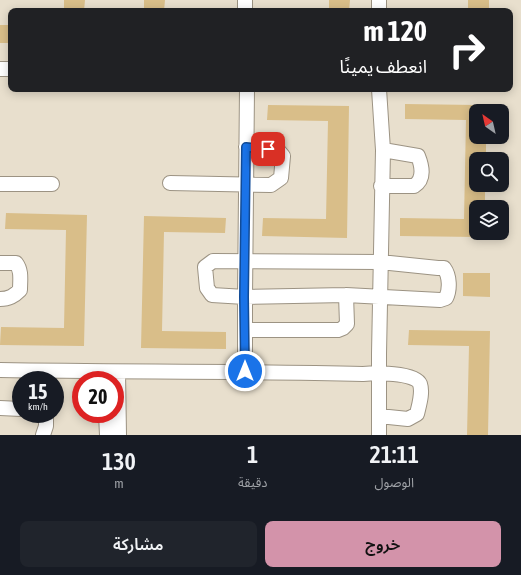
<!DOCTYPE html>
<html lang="ar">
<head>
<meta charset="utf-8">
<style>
  body { margin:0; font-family:"Asap Condensed","Noto Sans Arabic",sans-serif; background:#20242c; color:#f1f3f6; direction:rtl; height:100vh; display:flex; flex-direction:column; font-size:15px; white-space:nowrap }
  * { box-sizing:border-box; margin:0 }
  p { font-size:13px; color:#9ea1a6 }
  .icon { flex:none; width:22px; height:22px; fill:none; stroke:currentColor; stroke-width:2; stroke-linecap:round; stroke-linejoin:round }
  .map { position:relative; height:435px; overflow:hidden; direction:ltr }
  .sheet { display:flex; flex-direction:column; background:#171b24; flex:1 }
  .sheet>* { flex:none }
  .guide { position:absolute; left:8px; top:8px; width:505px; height:84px; border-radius:8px; box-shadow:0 2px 10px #0003; direction:rtl; background:#202124; color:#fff; overflow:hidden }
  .needle { width:26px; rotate:326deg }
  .tools { position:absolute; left:469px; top:104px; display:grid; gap:8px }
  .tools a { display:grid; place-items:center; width:40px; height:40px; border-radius:8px; background:#171b24; box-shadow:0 2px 10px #0003; font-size:20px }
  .speed { position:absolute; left:12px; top:371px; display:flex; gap:8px; font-size:20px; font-weight:700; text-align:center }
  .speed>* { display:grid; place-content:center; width:52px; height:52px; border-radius:50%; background:#171b24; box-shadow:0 2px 10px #0003; line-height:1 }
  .speed small { font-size:10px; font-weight:400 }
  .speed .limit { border:6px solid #d22; background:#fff; color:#111 }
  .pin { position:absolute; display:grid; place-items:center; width:34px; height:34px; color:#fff; margin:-17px; border-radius:8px; box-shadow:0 2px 6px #0006 }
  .me { position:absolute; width:44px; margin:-22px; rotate:0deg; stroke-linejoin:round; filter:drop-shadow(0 0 3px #0008) }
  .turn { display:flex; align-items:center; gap:14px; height:84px; padding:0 20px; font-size:18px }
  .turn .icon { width:52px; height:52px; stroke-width:2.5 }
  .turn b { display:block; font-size:28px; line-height:34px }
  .eta { display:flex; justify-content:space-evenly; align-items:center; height:68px; text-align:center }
  .eta b { font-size:24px; font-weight:600; line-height:28px }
  .action { display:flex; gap:8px; margin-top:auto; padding:8px 20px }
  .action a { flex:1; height:46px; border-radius:8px; background:#d393aa; color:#111; font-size:16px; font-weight:600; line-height:46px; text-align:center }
  .action a+a { background:#20242c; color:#f1f3f6 }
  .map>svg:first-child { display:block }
  .building { fill:#d9be89 }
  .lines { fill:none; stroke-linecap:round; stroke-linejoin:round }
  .minor-casing { stroke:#9c9383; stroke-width:16 }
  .minor { stroke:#fff; stroke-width:14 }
  .route-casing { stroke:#114b97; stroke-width:10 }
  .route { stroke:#1a73e8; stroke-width:7 }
</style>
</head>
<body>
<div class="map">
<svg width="521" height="435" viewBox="0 0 521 435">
  <rect width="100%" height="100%" fill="#e8dfcd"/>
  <path class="building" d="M 64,0 L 85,0 L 84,11 L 64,11 Z
    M 144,0 L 165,0 L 164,11 L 144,11 Z
    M 329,0 L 350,0 L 349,11 L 329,11 Z
    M 468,0 L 489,0 L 489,11 L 468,11 Z
    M 0,25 L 11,25 L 11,43 L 0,43 Z
    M 405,104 L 476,105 L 476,137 L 486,137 L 486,159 L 476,159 L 476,185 L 485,185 L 485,207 L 476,207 L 476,237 L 400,236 L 400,218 L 464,219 L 466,120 L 405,119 Z
    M 268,105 L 349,106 L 347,238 L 262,236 L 263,218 L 326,219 L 328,121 L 267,120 Z
    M 6,213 L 87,215 L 84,346 L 0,345 L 1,327 L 64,328 L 66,230 L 5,229 Z
    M 144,216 L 226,218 L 225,233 L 164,232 L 162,331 L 226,332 L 226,349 L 141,348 Z
    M 463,273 L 490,273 L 490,297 L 463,296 Z
    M 409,330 L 490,331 L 488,435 L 467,435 L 469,346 L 408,345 Z"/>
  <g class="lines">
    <g class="minor-casing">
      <path id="minor" d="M 245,0 L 245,11
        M 379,11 L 379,0
        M 0,69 L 11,69
        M 170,183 L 271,185 L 281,178 L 283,156 L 278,150 L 246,147
        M 0,184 L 52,184
        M 381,186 L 414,186 C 425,179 422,166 418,156 L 383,150
        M 213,261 L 380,262 L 438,268 L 444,268 C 450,276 450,290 446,298 L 440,300 L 346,295 L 245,297 L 212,295 L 207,288 L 205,267 Z
        M 0,263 L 16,263 C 22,271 20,280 20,290 C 14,296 9,299 0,299
        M 245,330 L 338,330 L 343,328 L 347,324 L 346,295
        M 0,370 C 121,372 242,371 363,374 C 374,373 415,372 420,384 C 423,393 419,405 417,414 L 408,419 L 379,416 L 379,354 L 383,150 L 379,89
        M 245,371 L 245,297 L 247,89
        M 118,372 L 119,435
        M 0,408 L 21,409
        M 106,414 L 107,435
        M 43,435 L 46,426 L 46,414
        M 379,435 L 379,416"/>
    </g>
    <use href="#minor" class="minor"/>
  </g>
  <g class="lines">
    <g class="route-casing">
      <path id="route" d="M 245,371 L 244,297 L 246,147 L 268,149"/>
    </g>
    <use href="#route" class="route"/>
  </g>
</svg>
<div class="tools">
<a><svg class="needle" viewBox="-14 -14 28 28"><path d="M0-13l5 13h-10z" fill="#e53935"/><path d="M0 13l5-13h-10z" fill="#9ea1a6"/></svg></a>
<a><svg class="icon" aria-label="search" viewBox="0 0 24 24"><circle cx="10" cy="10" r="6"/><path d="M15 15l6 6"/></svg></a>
<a><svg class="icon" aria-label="layers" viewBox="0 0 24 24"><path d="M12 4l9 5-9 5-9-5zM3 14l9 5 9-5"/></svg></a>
</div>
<div class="speed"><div>15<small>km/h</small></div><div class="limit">20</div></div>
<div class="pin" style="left:268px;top:149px;background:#d93025"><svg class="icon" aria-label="arrive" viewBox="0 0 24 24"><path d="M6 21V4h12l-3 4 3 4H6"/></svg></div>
<svg class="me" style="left:245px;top:371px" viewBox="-20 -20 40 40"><circle r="17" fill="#1a73e8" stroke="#fff" stroke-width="3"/><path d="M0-11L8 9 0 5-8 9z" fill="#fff"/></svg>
<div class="guide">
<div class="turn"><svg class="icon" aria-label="right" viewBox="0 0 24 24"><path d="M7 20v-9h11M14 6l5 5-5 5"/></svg><div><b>120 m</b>انعطف يمينًا</div></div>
</div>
</div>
<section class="sheet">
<div class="eta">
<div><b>21:11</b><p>الوصول</p></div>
<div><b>1</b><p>دقيقة</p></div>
<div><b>130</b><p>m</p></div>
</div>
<div class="action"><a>خروج</a><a>مشاركة</a></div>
</section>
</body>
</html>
